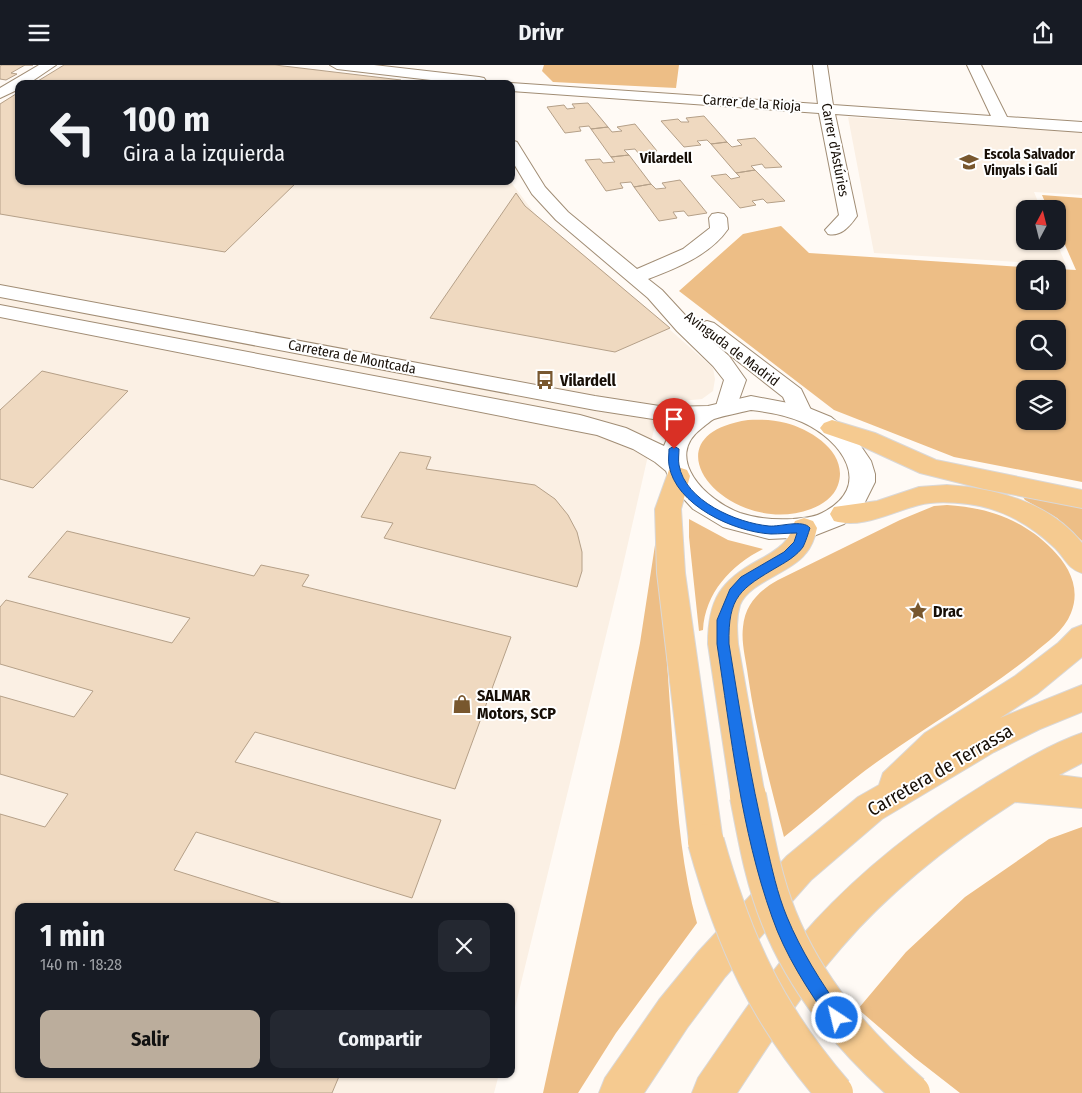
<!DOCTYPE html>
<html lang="es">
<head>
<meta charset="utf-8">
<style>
  body { margin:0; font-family:"Fira Sans Condensed",sans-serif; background:#242831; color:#f1f3f6; height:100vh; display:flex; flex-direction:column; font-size:19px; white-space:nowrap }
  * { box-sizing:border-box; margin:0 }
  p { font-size:16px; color:#9ea1a6 }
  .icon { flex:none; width:28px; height:28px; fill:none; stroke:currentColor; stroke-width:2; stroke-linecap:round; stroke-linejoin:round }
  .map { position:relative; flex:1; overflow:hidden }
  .panel { position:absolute; left:15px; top:838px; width:500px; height:175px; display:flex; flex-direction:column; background:#171b24; border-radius:10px; box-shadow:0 1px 4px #0004 }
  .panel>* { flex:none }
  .banner { position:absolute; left:15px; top:15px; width:500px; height:105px; border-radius:10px; box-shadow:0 1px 4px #0004; background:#171b24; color:#f1f3f6; overflow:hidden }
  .needle { width:32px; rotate:7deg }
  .buttons { position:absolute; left:1016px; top:135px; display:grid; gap:10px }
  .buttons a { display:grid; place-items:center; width:50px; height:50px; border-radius:10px; background:#171b24; box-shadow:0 1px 4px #0004; font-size:25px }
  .pin { position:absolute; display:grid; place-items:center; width:42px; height:42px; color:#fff; margin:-51px -21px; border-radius:50% 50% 50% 0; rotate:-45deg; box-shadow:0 0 5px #0007 }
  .pin .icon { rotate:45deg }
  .me { position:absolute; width:55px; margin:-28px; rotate:325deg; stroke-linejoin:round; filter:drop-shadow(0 0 4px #0008) }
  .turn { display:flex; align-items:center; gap:18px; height:105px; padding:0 25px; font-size:22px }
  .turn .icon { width:65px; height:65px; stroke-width:2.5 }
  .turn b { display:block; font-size:35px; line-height:42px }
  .round { display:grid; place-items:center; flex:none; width:52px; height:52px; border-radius:10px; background:#242831 }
  .head { display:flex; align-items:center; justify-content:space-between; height:85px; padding:0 25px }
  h1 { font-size:30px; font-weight:700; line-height:38px }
  .cta { display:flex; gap:10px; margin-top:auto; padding:10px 25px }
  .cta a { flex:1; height:58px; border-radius:10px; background:#bbad9c; color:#111; font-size:20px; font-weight:700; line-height:58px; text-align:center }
  .cta a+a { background:#242831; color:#f1f3f6 }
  header { display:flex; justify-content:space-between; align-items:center; height:65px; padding:0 25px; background:#171b24; font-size:22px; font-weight:700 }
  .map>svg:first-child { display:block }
  .built { fill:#fbf0e4 }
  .green { fill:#edbe86; fill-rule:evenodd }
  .building { fill:#efd9c0; stroke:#b5a088 }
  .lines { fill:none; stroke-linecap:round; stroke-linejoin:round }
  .street-casing { stroke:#a18d75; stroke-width:2 }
  .secondary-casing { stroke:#a18d75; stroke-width:2 }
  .primary-casing { stroke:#dad8d7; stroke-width:2 }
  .street { fill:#fff; fill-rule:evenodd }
  .secondary { fill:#fff; fill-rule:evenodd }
  .primary { fill:#f5ca90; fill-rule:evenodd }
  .primary-bridge-casing { stroke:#dad8d7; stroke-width:38; stroke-linecap:butt }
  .primary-bridge { stroke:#f5ca90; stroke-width:36 }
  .route { fill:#1a73e8; stroke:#114b97 }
  .labels { text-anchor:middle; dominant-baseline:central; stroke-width:4; stroke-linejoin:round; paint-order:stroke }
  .far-street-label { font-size:14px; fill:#160e06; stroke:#fff }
  .far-poi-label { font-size:14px; font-weight:bold; fill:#160e06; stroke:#fff; text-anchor:start }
  .far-neighbourhood-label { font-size:15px; font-weight:bold; fill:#160e06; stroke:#fff }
  .poi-label { font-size:16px; font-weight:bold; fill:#160e06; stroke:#fff; text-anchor:start }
  .near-street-label { font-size:19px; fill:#160e06; stroke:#fff }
</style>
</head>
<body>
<header><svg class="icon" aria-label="menu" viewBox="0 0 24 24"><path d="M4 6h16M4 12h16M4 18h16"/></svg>Drivr<svg class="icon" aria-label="share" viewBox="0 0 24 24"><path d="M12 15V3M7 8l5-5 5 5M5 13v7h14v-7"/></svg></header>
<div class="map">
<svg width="1082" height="1028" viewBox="0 0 1082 1028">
  <rect width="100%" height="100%" fill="#fffaf5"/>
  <path class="built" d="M 19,27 L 19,116 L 510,116 L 535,149 L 614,215 L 713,303 L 715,314 L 713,326 L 702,334 L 660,338 L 621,509 L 511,959 L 511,841 L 19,841 L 19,1009 L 499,1009 L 494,1028 L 0,1028 L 0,38 Z
    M 848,52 L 1082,67 L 1082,130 L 1034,127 L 1041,144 L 1025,144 L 1025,176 L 1056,176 L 1066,200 L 874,188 Z"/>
  <path class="green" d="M 544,0 L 679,0 L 676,23 L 553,17 L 542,6 Z
    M 1042,130 L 1082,133 L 1082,417 L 954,392 L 834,345 L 679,226 L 743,169 L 781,161 L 809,188 L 1053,204 L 1025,204 L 1025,236 L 1058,236 L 1058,204 L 1076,205 L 1058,164 L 1058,144 L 1048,144 ZM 1025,264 L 1058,264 L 1058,296 L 1025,296 ZM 1025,324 L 1058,324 L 1058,356 L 1025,356 Z
    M 748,355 C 761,354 774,355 786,358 C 812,365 849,388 838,420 C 834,432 822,440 811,444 C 729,474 640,371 748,355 Z
    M 1023,432 L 1082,443 L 1082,476 L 1057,453 L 1025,435 Z
    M 947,440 C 986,442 1024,455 1052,484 C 1069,501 1081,523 1071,548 C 1064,566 1047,577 1033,589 C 986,627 933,657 884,692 C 849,716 817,746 784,772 C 770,719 756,666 748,611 C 746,595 741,578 743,562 C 745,539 760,525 778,515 L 900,455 L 934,441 Z
    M 689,454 L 728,475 L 763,484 C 731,500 705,528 703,565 L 699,566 L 689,472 Z
    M 657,467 C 662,530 667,593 671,656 C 676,724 679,793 697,858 L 616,968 L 578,1028 L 543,1028 L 620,677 L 640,578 Z
    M 1082,762 L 1082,1028 L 960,1028 L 915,993 L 858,944 L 906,887 L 965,832 L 1049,774 Z"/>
  <path class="building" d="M 2,0 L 33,0 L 25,0 L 11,8 L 17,9 L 6,15 L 0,14 L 0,1 Z
    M 64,0 L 275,0 L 401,15 L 398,19 L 33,19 Z
    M 19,27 L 19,116 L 298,116 L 225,187 L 0,149 L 0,39 Z
    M 588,38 L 608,62 L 591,64 L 589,61 L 579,62 L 581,66 L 565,68 L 547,42 L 564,40 L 567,44 L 575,43 L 572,39 Z
    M 704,51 L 727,77 L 711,79 L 707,75 L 697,76 L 701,80 L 684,82 L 661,56 L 678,54 L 681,57 L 689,57 L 686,53 Z
    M 635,59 L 657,86 L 639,89 L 635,84 L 624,85 L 629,90 L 611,92 L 591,64 L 608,62 L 612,67 L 622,66 L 617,62 Z
    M 755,73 L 782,102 L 765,103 L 762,99 L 751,101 L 755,105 L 736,108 L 711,79 L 727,77 L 732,82 L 742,80 L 737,75 Z
    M 629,90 L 651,119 L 634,122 L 631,117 L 620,118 L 623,123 L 606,126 L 585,95 L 600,94 L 603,98 L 615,97 L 611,92 Z
    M 755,105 L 785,136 L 767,138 L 763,134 L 752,136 L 756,140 L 740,143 L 711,111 L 726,109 L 731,114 L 740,112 L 736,108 Z
    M 680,115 L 707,148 L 688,151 L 684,146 L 673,147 L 677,153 L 659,156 L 634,122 L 651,119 L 656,124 L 666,123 L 662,118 Z
    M 516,128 L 525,141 L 670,263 L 615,287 L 430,253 Z
    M 42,306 L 128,326 L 33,423 L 0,414 L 0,345 Z
    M 400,387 L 431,392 L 426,404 L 535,420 L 555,434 L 568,450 L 577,467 L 582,487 L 582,506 L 577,522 L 384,473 L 393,458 L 361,452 Z
    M 67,466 L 254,511 L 261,500 L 309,510 L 302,521 L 511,572 L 455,724 L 255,667 L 235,697 L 441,755 L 412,833 L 196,767 L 174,805 L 289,841 L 19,841 L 19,1009 L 340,1009 L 332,1028 L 0,1028 L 0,749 L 45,762 L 68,729 L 0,709 L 0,631 L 74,652 L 93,626 L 0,599 L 0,542 L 6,535 L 172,578 L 190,553 L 28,512 Z"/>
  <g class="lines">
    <g class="street-casing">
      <path id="street" d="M 39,0 L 56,0 L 28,19 L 19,19 L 19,24 L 0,33 L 0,23 Z
        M 330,0 L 374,0 L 479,12 L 484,13 L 486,16 L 484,19 L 465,19 L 337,4 Z
        M 813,0 L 827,0 L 833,40 L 991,51 L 967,0 L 981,0 L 1007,52 L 1082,57 L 1082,67 L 835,49 L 857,151 C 850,161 841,172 828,169 L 825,165 L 839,150 L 819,48 L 511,26 L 511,19 L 507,19 L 511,18 L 818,39 Z
        M 511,75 L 517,77 L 545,122 L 568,147 L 637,204 L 683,184 L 710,163 L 709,153 L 712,149 L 718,148 L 724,149 L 727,153 L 728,164 C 710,190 677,203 648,214 L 662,225 L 697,263 L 700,258 L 707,256 L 714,258 L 801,324 L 812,347 L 808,352 L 800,354 L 792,352 L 783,332 L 712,276 L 729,291 L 746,315 L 735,346 L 727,348 L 719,346 L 716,341 L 724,315 L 713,301 L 677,266 L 648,233 L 556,155 L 532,129 L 511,94 Z"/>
    </g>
    <g class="secondary-casing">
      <path id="secondary" d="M 0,220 L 595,331 L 666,342 L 708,341 L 751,331 L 804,341 L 831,352 L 854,371 L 871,396 L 875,409 L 875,417 L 862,443 L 844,459 L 811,472 L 769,474 L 723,462 L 693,444 L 672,421 L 666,406 L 655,397 L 633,384 L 597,370 L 0,252 L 0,240 L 580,350 L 626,363 L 664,381 L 672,362 L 680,356 L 666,356 L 595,345 L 0,232 ZM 751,345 C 769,347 786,350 802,357 C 842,375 875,421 822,448 C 812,453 803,453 793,454 C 775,455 758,454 740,448 C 707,436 662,393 702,363 C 706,360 710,356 714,354 C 726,350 739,348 751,345 Z"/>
    </g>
    <g class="primary-casing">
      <path id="primary" d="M 832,355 L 875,368 L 936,395 L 1082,425 L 1082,443 L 984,424 L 920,408 L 859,380 L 824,368 L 820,363 L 824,358 Z
        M 678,402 L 687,405 L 690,411 L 681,444 L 685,508 L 723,777 L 718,789 L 706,794 L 694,789 L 689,777 L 657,508 L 655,444 L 669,405 Z
        M 947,420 C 995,423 1051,438 1082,478 L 1082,508 C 1068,504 1065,493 1055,483 C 1031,460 1001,443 968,439 C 952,437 934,436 919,440 C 891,447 863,464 834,456 L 830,449 L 834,442 L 877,436 L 919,422 Z
        M 804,453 L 813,456 L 817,463 C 815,472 812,481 806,488 C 791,508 749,517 740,540 C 736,553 737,566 738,579 L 765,731 L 760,742 L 748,746 L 736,742 L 731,731 L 708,579 C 708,535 720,516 759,495 C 768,490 781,483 787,474 C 791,469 792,462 795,456 Z
        M 1082,560 L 1082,592 L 1037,629 L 1000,653 L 1082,620 L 1082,647 L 1040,664 L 994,687 L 882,754 L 811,815 L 725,912 L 687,963 L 644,1028 L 599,1028 L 605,1013 L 659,935 L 699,886 L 787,791 L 858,732 L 879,720 L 883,708 L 925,668 L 1015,611 L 1058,578 L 1072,564 Z
        M 1082,668 L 1082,698 L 1059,710 L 1082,713 L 1082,743 L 1015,737 C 951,778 891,825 841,883 C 802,928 770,978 737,1028 L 692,1028 L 698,1013 C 735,960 771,904 815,856 C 865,802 923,757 985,719 C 1016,700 1048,680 1082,668 Z"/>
    </g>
    <use href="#street" class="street"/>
    <use href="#secondary" class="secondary"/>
    <use href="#primary" class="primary"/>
    <g class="primary-bridge-casing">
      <path id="primary-bridge" d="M 748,731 C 756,772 763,814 779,853 C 807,923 856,979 912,1028
        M 706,777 C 734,877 766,948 835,1028"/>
    </g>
    <use href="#primary-bridge" class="primary-bridge"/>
  </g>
  <path class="route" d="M 674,381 L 679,384 C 679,389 678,395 679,400 C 685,436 737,458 769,461 C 780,462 803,454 810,463 C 808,469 806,476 803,482 C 797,490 788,496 779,501 C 740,524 728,531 729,579 C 740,646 750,712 766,778 C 772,803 777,828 787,852 C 801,886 821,917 842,947 L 845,953 L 842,958 L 837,961 L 831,958 C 808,925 785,890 772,852 C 741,765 731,670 717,579 L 717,555 L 730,524 L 741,512 L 784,487 L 794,477 L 797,468 C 789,468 779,469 771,469 C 734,467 675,440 669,400 C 668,395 669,389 669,384 Z"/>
  <defs>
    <g id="school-bare" transform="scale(1.5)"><path d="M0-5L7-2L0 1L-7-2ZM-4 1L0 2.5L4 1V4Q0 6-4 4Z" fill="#78572e" stroke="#fff" stroke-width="2.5" paint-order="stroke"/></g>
    <g id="bus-bare" transform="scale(1.5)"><path d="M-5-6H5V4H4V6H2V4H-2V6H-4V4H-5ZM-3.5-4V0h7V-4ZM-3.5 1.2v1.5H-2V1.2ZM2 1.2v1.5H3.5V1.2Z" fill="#78572e" stroke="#fff" stroke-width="2.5" paint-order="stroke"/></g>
    <g id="sight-bare" transform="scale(1.5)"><path d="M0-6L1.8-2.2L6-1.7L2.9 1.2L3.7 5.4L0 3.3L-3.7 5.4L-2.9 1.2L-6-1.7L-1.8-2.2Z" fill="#78572e" stroke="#fff" stroke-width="2.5" paint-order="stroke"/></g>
    <g id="shop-bare" transform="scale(1.5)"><path d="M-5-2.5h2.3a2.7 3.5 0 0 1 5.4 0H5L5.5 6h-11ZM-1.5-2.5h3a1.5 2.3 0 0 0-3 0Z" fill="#78572e" stroke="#fff" stroke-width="2.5" paint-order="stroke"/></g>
  </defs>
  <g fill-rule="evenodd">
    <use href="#school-bare" x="969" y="97"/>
    <use href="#bus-bare" x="545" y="315"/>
    <use href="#sight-bare" x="918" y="546"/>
    <use href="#shop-bare" x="462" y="639"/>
  </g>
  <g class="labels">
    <g class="far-street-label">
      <text transform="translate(752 38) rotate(4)">Carrer de la Rioja</text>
      <text transform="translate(835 85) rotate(79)">Carrer d'Astúries</text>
      <text transform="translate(732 284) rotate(37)">Avinguda de Madrid</text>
      <text transform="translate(352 292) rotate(11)">Carretera de Montcada</text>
    </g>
    <g class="far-poi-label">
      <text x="984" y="89">Escola Salvador<tspan x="984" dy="16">Vinyals i Galí</tspan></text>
    </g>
    <g class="far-neighbourhood-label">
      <text x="666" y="93">Vilardell</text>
    </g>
    <g class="poi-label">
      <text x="560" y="315">Vilardell</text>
      <text x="933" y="546">Drac</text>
      <text x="477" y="630">SALMAR<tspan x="477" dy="18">Motors, SCP</tspan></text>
    </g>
    <g class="near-street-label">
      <text transform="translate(940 705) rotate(-30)">Carretera de Terrassa</text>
    </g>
  </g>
</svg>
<div class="buttons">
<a><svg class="needle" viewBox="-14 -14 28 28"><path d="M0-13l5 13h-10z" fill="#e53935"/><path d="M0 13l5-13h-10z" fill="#9ea1a6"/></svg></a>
<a><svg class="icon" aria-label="sound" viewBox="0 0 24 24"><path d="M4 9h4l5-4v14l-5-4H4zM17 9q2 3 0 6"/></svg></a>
<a><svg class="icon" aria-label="search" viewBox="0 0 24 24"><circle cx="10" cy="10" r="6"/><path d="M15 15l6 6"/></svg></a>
<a><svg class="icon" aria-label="layers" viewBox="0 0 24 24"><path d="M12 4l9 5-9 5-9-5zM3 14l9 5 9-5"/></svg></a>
</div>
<div class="pin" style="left:674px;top:384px;background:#d93025"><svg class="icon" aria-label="arrive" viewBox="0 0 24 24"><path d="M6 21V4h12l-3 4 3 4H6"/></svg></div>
<svg class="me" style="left:837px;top:953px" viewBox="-20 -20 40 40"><circle r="17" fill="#1a73e8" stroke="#fff" stroke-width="3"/><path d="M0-11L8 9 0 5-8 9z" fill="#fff"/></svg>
<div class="banner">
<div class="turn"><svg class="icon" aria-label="left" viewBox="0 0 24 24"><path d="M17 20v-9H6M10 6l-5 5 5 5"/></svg><div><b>100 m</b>Gira a la izquierda</div></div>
</div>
<section class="panel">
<div class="head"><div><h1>1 min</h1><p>140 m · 18:28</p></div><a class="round"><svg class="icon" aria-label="close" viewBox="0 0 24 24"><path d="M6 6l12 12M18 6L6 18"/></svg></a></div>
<div class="cta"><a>Salir</a><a>Compartir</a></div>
</section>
</div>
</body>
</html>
